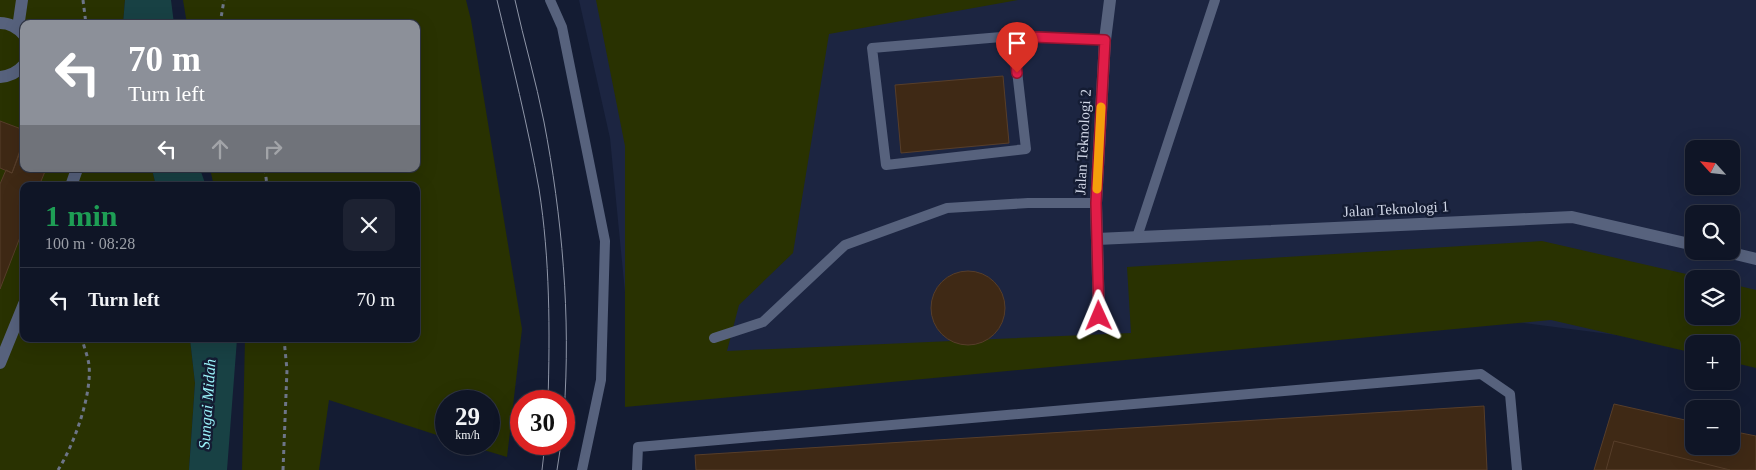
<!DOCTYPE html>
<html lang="en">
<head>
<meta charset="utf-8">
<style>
  body { margin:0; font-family:"Times New Roman",serif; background:#1d2232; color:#f1f3f6; height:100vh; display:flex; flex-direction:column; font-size:19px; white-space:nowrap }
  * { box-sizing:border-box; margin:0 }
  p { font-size:16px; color:#9b9fa7 }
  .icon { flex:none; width:28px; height:28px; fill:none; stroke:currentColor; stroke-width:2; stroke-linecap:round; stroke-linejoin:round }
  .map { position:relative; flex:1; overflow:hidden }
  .panel { position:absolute; left:20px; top:182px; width:400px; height:160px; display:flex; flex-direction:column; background:#0f1526; border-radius:10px; box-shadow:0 5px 20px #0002,0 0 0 1px #2f3443 }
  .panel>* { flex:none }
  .top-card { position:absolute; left:20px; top:20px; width:400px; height:152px; border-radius:10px; box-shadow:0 5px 20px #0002,0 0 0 1px #2f3443; background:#8c9099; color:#fff; overflow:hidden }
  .needle { width:32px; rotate:297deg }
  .fabs { position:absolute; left:1685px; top:140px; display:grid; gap:10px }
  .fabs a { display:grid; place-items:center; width:55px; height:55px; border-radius:10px; background:#0f1526; box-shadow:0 5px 20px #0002,0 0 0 1px #2f3443; font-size:25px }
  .speed { position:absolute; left:435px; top:390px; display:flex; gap:10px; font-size:25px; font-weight:700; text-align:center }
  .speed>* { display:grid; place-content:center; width:65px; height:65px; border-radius:50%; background:#0f1526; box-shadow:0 5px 20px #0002,0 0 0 1px #2f3443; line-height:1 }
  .speed small { font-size:12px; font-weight:400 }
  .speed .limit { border:8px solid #d22; background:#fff; color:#111 }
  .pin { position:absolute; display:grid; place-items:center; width:42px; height:42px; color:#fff; margin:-51px -21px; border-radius:50% 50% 50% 0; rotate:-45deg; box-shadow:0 0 5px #0007 }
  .pin .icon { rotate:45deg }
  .me { position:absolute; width:55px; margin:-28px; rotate:359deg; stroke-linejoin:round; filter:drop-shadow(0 0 4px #0008) }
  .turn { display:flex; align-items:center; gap:18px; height:105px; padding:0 25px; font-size:22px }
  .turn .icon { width:65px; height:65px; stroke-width:2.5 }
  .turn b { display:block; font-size:35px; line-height:42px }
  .lanes { display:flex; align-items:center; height:48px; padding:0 25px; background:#0003; justify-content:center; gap:25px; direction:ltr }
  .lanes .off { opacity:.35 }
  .round { display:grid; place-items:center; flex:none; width:52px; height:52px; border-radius:10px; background:#1d2232 }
  .head { display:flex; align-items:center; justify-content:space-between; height:85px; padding:0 25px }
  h1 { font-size:30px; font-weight:800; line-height:38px; color:#1e9e55 }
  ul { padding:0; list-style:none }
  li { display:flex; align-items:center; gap:15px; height:65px; padding:0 25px; border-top:1px solid #2f3443 }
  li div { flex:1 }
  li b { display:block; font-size:19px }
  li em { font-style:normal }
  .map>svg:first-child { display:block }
  .built { fill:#1c2541; fill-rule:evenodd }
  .green { fill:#293201 }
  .water { fill:#184144 }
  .building { fill:#3f2915; stroke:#573e2a }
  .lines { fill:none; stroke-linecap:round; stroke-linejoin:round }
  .path { stroke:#6d7588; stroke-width:3; stroke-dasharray:4 4; stroke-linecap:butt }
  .service { stroke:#57627d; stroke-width:10 }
  .minor { stroke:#57627d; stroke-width:12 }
  .tram { stroke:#8f96a8; stroke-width:1 }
  .route-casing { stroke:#92132f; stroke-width:12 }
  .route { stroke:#e11d48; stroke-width:9 }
  .slow { stroke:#f59e0b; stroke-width:9 }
  .labels { text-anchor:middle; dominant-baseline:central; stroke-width:5; stroke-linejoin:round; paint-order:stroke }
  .street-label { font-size:15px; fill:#d1d7e7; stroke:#141c33 }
  .water-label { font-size:16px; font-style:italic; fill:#9cf5fd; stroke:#141c33 }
</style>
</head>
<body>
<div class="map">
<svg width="1756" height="470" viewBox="0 0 1756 470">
  <rect width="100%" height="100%" fill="#141c33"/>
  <path class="built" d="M 579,0 L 1756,0 L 1756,353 L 1731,344 L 1694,344 L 1694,345 L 1486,318 L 634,385 L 610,138 ZM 1694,149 L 1731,149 L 1731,186 L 1694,186 ZM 1694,214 L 1731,214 L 1731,251 L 1694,251 ZM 1694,279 L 1731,279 L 1731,316 L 1694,316 Z"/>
  <path class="green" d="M 0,0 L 125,0 L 123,24 L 24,24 L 24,169 L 152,169 L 156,186 L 24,186 L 24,339 L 190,339 L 195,383 L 189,470 L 0,470 Z
    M 183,0 L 466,0 L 471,20 L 522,329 L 507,457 L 464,444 L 489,444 L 489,401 L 446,401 L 446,438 L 329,400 L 319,470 L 242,470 L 245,339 L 416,339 L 416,186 L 214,186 L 210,169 L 416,169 L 416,24 L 187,24 Z
    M 596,0 L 1018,0 L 829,34 L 793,253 L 739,305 L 727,351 L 1131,333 L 1127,267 L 1542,241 L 1708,279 L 1694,279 L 1694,316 L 1731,316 L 1731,284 L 1756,290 L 1756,368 L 1731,362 L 1731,344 L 1694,344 L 1694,353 L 1551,320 L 625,407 L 625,146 Z"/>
  <path class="water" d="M 125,0 L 171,0 L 174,24 L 123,24 Z
    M 152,169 L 200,169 L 206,186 L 156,186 Z
    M 190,339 L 237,339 L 227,470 L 189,470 L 195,383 Z"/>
  <path class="building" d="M 1003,76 L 1009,143 L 901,153 L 895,85 Z
    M 0,121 L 24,130 L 24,142 L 12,173 L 0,168 Z
    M 23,142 L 24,169 L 46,169 L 39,186 L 24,186 L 24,227 L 0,289 L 0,184 L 6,170 L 12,173 Z
    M931 308a37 37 0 1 1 74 0a37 37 0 1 1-74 0Z
    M 1614,404 L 1694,422 L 1694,446 L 1731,446 L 1731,431 L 1756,436 L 1756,470 L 1594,470 Z
    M 1484,406 L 1487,470 L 696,470 L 695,455 Z
    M 1614,441 L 1730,470 L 1606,470 Z"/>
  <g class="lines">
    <path class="path" d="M 83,0 L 86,24
      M 220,24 L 224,0
      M 265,169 L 267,186
      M 58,470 C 74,445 92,395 89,365 C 88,357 84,347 82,339
      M 283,470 L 287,370 L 284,339"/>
    <path class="service" d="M 550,0 L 562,27 L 605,241 L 601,380 L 582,470
      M 1013,36 L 1026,149 L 886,165 L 872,48 L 1013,36 L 1105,40
      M 1137,237 L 1215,0
      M 714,338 L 763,322 L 845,245 L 947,208 L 1028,203 L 1096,203
      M 637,470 L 638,447 L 1481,374 L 1510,394 L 1517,470"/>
    <path class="minor" d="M 0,23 C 10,23 17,27 24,35
      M 18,28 L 22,0
      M 0,77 C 10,76 17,73 24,65
      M 71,186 L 77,169
      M 1097,239 L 1572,217 L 1694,245
      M 1723,251 L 1756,259
      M 1099,316 L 1096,203 L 1105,40 L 1110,0
      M 0,363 L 24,304"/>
    <path class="tram" d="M 497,0 C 512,63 528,126 539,189 C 550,259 550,331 548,401
      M 515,0 C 524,41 536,81 544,122 C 562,216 571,317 564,413
      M 542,470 L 545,444
      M 557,470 L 561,444"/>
  </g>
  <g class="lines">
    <g class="route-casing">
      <path id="route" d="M 1017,73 L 1013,36 L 1105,40 L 1096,203 L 1099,316"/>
    </g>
    <use href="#route" class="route"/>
    <path class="slow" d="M 1097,189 L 1101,107"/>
  </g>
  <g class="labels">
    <g class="street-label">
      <text transform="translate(1083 142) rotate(-87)">Jalan Teknologi 2</text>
      <text transform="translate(1396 209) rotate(-3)">Jalan Teknologi 1</text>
    </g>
    <g class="water-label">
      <text transform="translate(207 404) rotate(-86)">Sungai Midah</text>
    </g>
  </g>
</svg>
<div class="fabs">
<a><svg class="needle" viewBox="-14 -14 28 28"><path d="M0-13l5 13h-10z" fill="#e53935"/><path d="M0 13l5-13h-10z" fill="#9b9fa7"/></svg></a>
<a><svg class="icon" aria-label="search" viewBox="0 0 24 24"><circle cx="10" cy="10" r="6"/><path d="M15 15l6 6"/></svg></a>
<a><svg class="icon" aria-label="layers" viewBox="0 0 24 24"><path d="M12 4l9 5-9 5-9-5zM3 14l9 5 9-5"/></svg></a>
<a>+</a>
<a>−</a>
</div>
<div class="speed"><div>29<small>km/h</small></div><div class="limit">30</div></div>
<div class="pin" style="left:1017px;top:73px;background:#d93025"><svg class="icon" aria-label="arrive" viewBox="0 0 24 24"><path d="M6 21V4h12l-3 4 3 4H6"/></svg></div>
<svg class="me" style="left:1099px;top:316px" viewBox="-20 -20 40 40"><path d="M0-17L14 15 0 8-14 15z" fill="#e11d48" stroke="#fff" stroke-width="4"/></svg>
<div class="top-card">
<div class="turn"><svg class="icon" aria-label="left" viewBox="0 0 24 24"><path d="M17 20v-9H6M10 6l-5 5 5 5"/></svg><div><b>70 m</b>Turn left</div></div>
<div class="lanes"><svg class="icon" aria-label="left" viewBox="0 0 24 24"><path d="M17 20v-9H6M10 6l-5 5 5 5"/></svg><svg class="icon off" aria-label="ahead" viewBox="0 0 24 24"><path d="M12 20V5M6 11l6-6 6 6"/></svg><svg class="icon off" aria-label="right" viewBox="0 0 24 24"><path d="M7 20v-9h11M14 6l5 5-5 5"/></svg></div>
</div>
<section class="panel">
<div class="head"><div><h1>1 min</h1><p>100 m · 08:28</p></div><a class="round"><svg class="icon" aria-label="close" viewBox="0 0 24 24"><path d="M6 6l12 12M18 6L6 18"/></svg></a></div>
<ul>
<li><svg class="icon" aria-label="left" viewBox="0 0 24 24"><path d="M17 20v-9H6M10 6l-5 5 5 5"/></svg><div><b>Turn left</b></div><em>70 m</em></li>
</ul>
</section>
</div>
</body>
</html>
